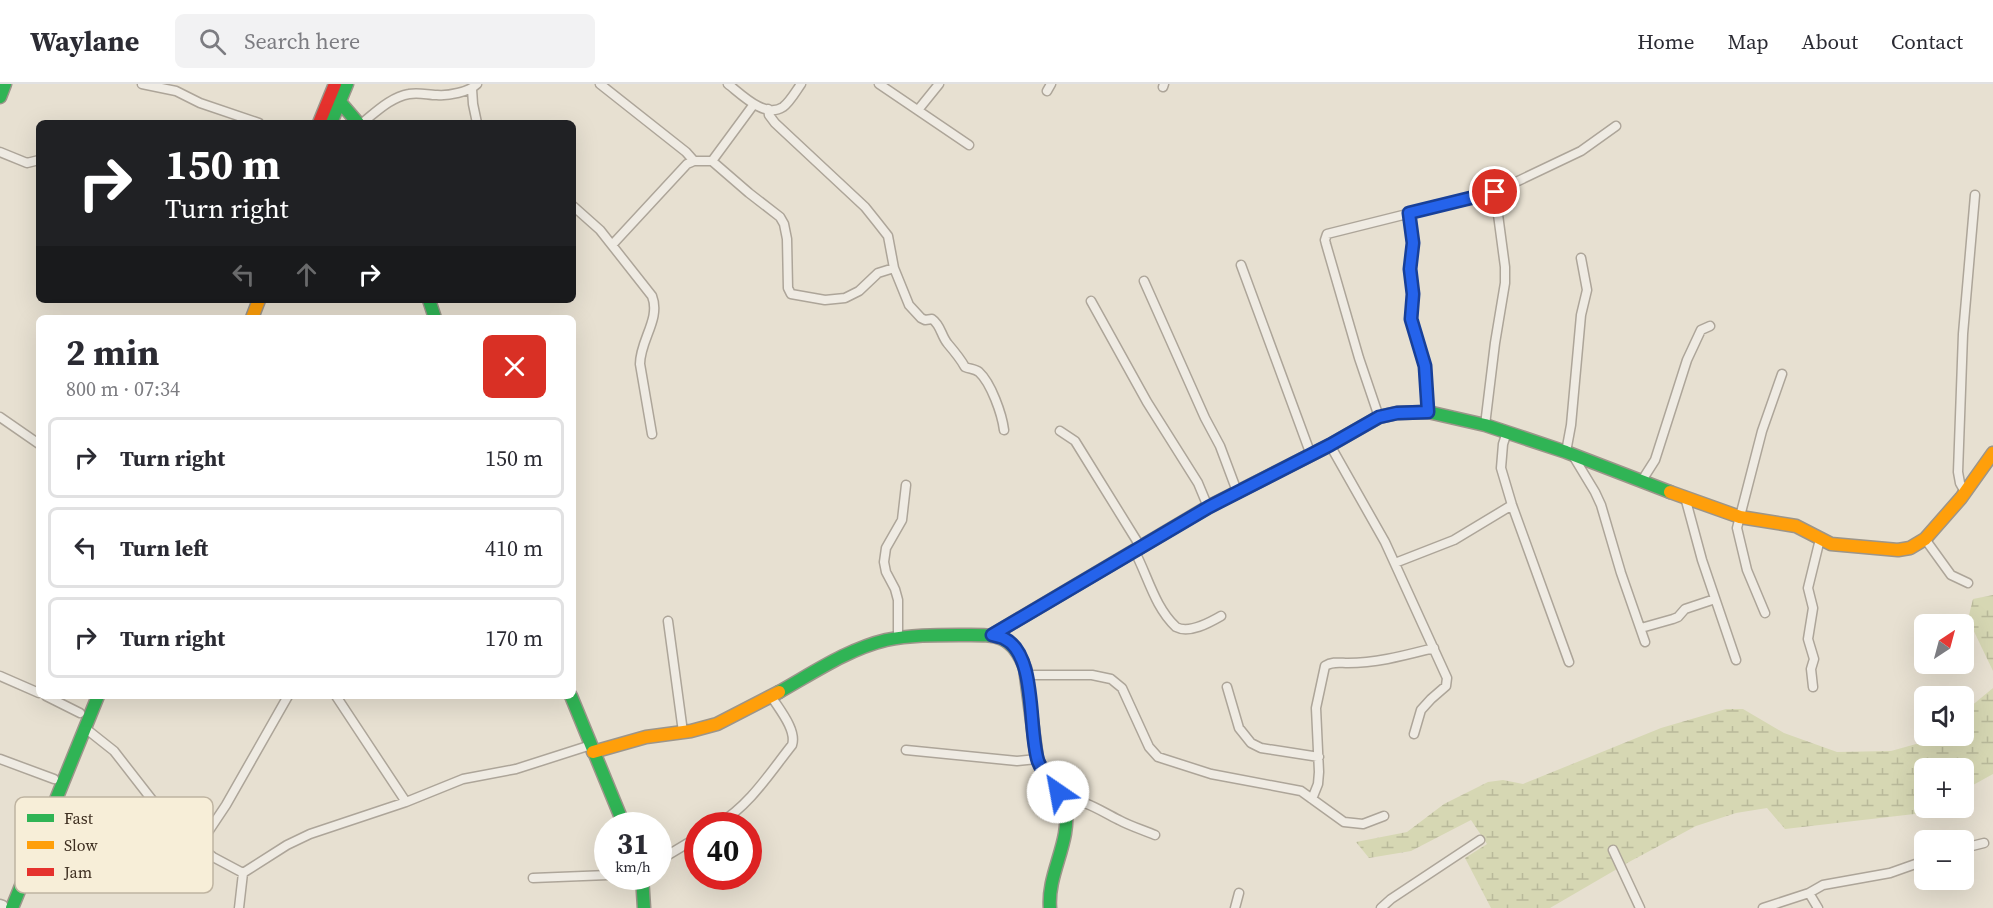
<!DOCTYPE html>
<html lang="en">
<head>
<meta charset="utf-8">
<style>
  body { margin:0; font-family:"Source Serif 4",serif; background:#f2f2f3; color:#2b2b33; height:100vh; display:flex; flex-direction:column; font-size:22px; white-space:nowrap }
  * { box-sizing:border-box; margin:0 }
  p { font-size:20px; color:#7c7c81 }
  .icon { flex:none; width:33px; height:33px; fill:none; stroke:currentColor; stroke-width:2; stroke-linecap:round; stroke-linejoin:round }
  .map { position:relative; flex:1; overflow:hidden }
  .sheet { position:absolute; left:36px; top:231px; width:540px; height:384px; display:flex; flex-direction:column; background:#fff; border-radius:9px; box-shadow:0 6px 24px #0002 }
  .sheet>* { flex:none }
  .top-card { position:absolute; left:36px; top:36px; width:540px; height:183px; border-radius:9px; box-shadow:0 6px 24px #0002; background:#202124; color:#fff; overflow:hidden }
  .needle { width:39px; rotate:36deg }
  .tools { position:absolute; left:1914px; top:530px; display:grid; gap:12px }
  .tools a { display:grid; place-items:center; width:60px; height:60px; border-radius:9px; background:#fff; box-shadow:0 6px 24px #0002; font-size:30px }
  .speed { position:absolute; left:594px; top:728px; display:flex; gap:12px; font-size:30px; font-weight:700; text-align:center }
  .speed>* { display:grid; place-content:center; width:78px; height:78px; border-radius:50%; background:#fff; box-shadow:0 6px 24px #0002; line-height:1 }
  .speed small { font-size:15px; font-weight:400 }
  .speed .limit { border:9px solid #d22; background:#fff; color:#111 }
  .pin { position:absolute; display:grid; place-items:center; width:51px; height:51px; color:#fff; margin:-26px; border:3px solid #fff; border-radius:50%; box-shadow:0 2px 6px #0007 }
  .me { position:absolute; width:66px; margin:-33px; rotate:327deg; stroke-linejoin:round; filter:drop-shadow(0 0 4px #0008) }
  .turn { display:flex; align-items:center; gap:21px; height:126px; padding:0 30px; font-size:27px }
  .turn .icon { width:78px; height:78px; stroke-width:2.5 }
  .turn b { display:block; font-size:42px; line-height:51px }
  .lanes { display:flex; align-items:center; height:57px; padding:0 30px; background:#0003; justify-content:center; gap:30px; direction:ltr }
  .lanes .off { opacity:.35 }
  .round { display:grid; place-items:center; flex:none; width:63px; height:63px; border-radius:9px; background:#f2f2f3 }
  .summary { display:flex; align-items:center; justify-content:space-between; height:102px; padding:0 30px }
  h1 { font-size:36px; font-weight:700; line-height:45px }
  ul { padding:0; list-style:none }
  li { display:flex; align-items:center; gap:18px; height:81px; margin:0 12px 9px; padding:0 18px; border:3px solid #e1e1e2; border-radius:9px }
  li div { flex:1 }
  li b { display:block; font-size:22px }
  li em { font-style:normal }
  header { display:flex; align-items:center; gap:36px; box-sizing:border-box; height:84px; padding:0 30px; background:#fff; border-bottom:2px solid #e1e1e2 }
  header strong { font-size:28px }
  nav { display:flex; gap:33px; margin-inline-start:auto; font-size:21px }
  .search { width:420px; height:54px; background:#f2f2f3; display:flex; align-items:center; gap:15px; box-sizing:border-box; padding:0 21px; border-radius:9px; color:#7c7c81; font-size:22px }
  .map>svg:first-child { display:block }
  .wetland { fill:url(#wetland-marsh) }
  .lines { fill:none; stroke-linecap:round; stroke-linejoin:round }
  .street-casing { stroke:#ada599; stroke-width:11 }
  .fast-casing { stroke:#9c958a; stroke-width:15 }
  .slow-casing { stroke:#9c958a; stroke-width:15 }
  .jam-casing { stroke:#9c958a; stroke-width:15 }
  .street { stroke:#efebe3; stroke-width:8 }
  .fast { stroke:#30b455; stroke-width:12 }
  .slow { stroke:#ff9f0a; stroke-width:12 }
  .jam { stroke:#e5322d; stroke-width:12 }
  .route-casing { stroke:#184099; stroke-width:15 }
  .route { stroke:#2563eb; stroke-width:10 }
  .key { fill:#f7eed8; stroke:#bfb4a1; stroke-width:1.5 }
  .key-label { font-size:16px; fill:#3d2e20 }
</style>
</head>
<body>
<header>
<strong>Waylane</strong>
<div class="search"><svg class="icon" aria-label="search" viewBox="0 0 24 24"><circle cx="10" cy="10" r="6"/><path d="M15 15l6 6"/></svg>Search here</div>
<nav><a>Home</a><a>Map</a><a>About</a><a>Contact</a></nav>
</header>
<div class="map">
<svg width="1993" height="824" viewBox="0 0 1993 824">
  <defs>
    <pattern id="wetland-marsh" width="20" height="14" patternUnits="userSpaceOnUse" patternTransform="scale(1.5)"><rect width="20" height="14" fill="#d6d7b3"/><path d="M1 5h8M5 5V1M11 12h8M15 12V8" fill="none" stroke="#b9b99a"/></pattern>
  </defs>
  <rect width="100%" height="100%" fill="#e7e0d1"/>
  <path class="wetland" d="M 1993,511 L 1993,587 L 1968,535 L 1973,515 Z
    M 1993,604 L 1993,690 L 1964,706 L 1964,684 L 1924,684 L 1924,723 L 1934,723 L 1923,729 L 1785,745 L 1767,724 L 1736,729 L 1696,742 L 1629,778 L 1550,824 L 1491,824 L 1465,774 L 1487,760 L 1471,736 L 1411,767 L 1369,774 L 1356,758 L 1407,748 L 1444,720 L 1488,698 L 1503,696 L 1523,700 L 1661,644 L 1726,625 L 1743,625 L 1784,649 L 1837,668 L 1891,667 L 1927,657 L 1935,651 L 1964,651 L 1964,628 Z"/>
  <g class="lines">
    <g class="street-casing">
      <path id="street" d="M 142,0 L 176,7 L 200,19 L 259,39
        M 600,0 L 686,68 L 694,77
        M 728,0 C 741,10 765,35 783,23 C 790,18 796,7 801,0
        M 879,0 L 969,61
        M 1163,3 L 1164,0
        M 472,5 L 473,20 L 477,39
        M 1047,7 L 1051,0
        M 768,25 L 769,31 L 775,39 L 865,123 L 877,138 L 888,152 L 894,184 L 909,221 L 921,234 L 925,236 L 932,235 C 941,241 941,252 948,260 C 954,267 960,274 965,283 C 970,285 975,285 979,288 C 991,299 1002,330 1004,346
        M 918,26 L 939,0
        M 362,39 C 376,28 391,13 409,10 C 419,8 428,11 437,11 C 448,12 469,8 477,0
        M 0,68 L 27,79 L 39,76
        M 712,77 L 754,20
        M 573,122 L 600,146 L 652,212 C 661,235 640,256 640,280 L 652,350
        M 1409,129 L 1413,159 L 1410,185 L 1413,210 L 1411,235 L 1425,282 L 1428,328
        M 612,161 L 687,80 L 694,77 L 712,77 L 749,109 L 780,133 L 784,140 L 787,155 L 788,204 L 791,210 L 825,216 L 845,214 L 859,207 L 878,189 L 894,184
        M 1241,181 L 1311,371
        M 1144,197 L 1205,334 L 1220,362 L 1238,410
        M 1091,217 L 1147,318 L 1198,399 L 1208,423
        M 0,333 L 39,360
        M 1379,333 L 1359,274 L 1326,160 L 1325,156 L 1327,150 L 1495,108 L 1581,67 L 1616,42
        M 1485,341 L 1495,259 L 1505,199 L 1505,183 L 1495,108
        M 1060,347 L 1075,357 L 1140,462
        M 1507,348 L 1503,360 L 1501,384 L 1512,421 L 1569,578
        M 1330,361 L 1385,458 L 1447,594 L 1446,602 L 1431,615 L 1421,626 L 1414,650
        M 1566,368 L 1571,341 L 1581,231 L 1587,206 L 1581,174
        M 1572,370 L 1595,408 L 1601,421 L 1621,489 L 1645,558
        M 1641,398 L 1655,376 L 1687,276 L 1701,246 L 1710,242
        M 1965,408 L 1960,399 L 1958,388 L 1963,250 L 1975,111
        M 1685,413 L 1702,476 L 1736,576
        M 1925,455 L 1951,491 L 1968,499
        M 1134,466 C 1148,492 1154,522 1176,543 C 1189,550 1209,539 1221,532
        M 1395,479 L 1454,456 L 1512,421
        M 1765,529 L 1747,486 L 1737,444 L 1762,347 L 1782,290
        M 668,537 L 683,648
        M 1641,544 L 1673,535 L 1678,533 L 1685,525 L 1715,515
        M 898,555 L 898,516 L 895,505 L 886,488 L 884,478 L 886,464 L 902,436 L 906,401
        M 1026,591 L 1092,591 L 1111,595 L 1122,604 L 1149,663 L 1158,673 L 1211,690 L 1301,707 L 1344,738 L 1363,740 L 1384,732
        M 0,592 L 39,609
        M 1227,603 L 1239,644 L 1251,659 L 1261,664 L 1319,673
        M 1813,603 L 1811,585 L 1814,575 L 1808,555 L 1813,524 L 1808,504 L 1820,455
        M 46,612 L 80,629
        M 336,612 L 406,718
        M 85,644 L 114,667 L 156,721 L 186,753 L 213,773 L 243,789
        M 906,666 L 1017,677 L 1037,675
        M 0,675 L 54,695
        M 1062,714 C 1088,717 1097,725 1119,736 C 1130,742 1143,746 1155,751
        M 1312,715 L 1318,700 L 1319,688 L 1316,624 L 1325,582 C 1333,577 1340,579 1348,579 C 1378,579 1406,571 1434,564
        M 717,741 C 750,721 769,690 792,661 C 797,646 779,625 771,612
        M 198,763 L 226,721 L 288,612
        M 1964,764 L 1984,759
        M 1613,766 L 1640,824
        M 658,777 L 698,753
        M 243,789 L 287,761 L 310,750 L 406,718 L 463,695 L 516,685 L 591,661
        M 533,794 L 608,791
        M 1809,809 L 1818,824
        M 0,820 L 3,821
        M 239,824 L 243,789
        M 1235,824 L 1239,809
        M 1381,824 L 1391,815 L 1480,756
        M 1763,824 L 1809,809 L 1823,801 L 1890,789 L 1924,777"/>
    </g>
    <g class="fast-casing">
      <path id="fast" d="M 0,13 L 5,0
        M 340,18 L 358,39
        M 331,39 L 347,0
        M 429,216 L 435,234
        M 992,551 L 1208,423 L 1330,361 L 1379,333 L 1397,329 L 1428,328 L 1485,341 L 1566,368 L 1670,408
        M 779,608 C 813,589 848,565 886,556 C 910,551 935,551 959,551 C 994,551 1011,548 1025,584 L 1037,675 C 1044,692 1061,705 1065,723 C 1072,757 1047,789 1050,824
        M 571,612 L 624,741
        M 642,792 L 644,824
        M 12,824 L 98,612"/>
    </g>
    <g class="slow-casing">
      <path id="slow" d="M 252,234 L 259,216
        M 1670,408 L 1740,433 L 1796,442 L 1831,460 L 1898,466 L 1910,464 L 1925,455 L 1961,414 L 1993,369
        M 593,668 L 646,653 L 691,647 L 717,640 L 779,608"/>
    </g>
    <g class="jam-casing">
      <path id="jam" d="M 319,39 L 335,0"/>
    </g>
    <use href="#street" class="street"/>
    <use href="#fast" class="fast"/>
    <use href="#slow" class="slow"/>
    <use href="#jam" class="jam"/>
  </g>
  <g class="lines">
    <g class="route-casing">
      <path id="route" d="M 1058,708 C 1051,699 1042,688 1038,677 C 1028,646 1037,571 1005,555 C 1002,553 996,552 992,551 L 1209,423 L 1330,361 L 1379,333 L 1397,329 L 1428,328 L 1425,282 L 1411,235 L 1413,210 L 1410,185 L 1413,159 L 1409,129 L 1495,108"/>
    </g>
    <use href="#route" class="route"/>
  </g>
  <rect x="15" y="713" width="198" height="96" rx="9" class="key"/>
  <rect x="27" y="730" width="27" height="8" fill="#30b455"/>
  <rect x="27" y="757" width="27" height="8" fill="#ff9f0a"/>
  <rect x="27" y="784" width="27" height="8" fill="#e5322d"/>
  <g class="key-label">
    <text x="64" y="740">Fast</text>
    <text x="64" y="767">Slow</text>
    <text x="64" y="794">Jam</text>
  </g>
</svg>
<div class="tools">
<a><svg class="needle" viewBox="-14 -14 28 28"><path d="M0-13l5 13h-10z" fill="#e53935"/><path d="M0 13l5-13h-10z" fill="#7c7c81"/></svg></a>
<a><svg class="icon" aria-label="sound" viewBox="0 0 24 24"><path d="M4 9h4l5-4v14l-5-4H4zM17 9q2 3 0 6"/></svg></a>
<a>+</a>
<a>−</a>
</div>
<div class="speed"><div>31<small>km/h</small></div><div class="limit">40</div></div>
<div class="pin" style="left:1495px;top:108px;background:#d93025"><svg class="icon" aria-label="arrive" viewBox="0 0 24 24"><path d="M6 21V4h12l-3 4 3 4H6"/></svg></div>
<svg class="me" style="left:1058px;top:708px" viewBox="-20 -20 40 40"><circle r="19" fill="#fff"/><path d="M0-13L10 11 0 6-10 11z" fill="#2563eb"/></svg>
<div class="top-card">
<div class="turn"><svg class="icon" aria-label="right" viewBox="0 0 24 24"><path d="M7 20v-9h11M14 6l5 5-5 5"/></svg><div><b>150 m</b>Turn right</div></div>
<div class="lanes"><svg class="icon off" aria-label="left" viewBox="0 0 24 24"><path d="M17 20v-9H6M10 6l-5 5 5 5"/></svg><svg class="icon off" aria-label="ahead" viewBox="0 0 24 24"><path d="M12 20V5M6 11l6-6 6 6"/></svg><svg class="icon" aria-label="right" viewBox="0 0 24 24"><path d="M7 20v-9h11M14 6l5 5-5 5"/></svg></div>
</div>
<section class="sheet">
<div class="summary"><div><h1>2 min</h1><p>800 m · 07:34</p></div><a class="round" style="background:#d93025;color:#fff"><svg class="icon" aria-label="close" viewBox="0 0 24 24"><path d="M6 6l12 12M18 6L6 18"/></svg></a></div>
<ul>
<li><svg class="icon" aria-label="right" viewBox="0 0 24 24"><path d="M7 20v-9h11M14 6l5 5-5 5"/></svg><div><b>Turn right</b></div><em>150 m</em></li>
<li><svg class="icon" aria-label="left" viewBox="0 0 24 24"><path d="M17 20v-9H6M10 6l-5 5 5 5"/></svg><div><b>Turn left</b></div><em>410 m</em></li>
<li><svg class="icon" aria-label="right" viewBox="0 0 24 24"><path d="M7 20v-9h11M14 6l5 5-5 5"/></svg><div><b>Turn right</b></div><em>170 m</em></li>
</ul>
</section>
</div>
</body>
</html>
